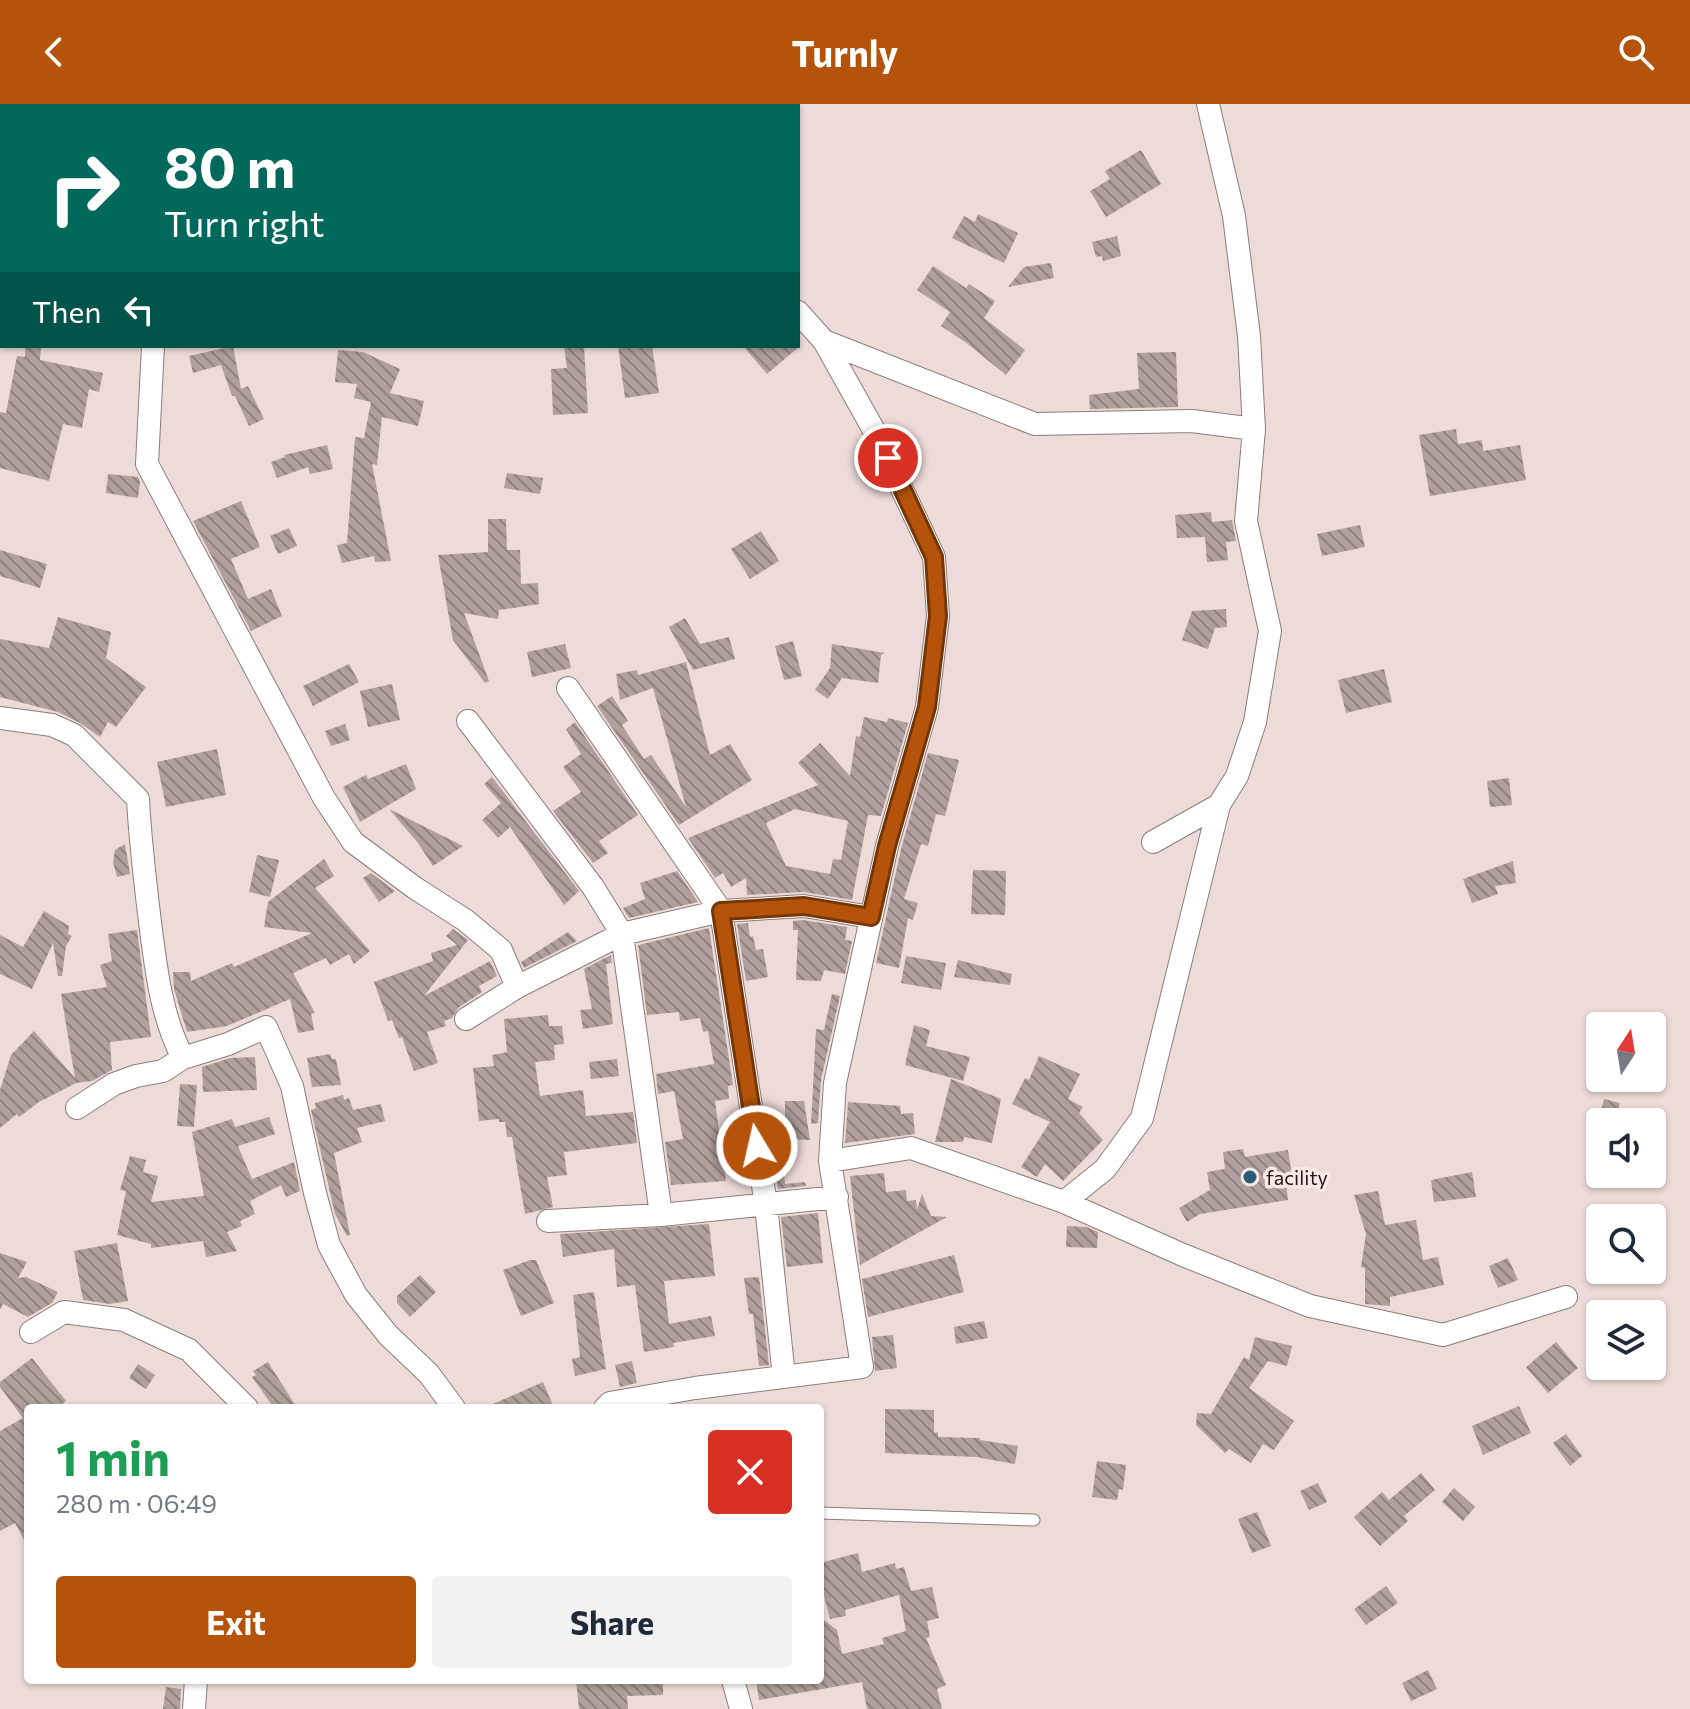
<!DOCTYPE html>
<html lang="en">
<head>
<meta charset="utf-8">
<style>
  body { margin:0; font-family:Commissioner,sans-serif; background:#f2f2f3; color:#1f2937; height:100vh; display:flex; flex-direction:column; font-size:30px; white-space:nowrap }
  * { box-sizing:border-box; margin:0 }
  p { font-size:26px; color:#747a83 }
  .icon { flex:none; width:44px; height:44px; fill:none; stroke:currentColor; stroke-width:2; stroke-linecap:round; stroke-linejoin:round }
  .map { position:relative; flex:1; overflow:hidden }
  .details { position:absolute; left:24px; top:1300px; width:800px; height:280px; display:flex; flex-direction:column; background:#fff; border-radius:8px; box-shadow:0 2px 6px #0004 }
  .details>* { flex:none }
  .top-card { position:absolute; left:0px; top:0px; width:800px; height:244px; box-shadow:0 2px 6px #0004; background:#00695c; color:#fff; overflow:hidden }
  .needle { width:52px; rotate:12deg }
  .controls { position:absolute; left:1586px; top:908px; display:grid; gap:16px }
  .controls a { display:grid; place-items:center; width:80px; height:80px; border-radius:8px; background:#fff; box-shadow:0 2px 6px #0004; font-size:40px }
  .pin { position:absolute; display:grid; place-items:center; width:68px; height:68px; color:#fff; margin:-34px; border:4px solid #fff; border-radius:50%; box-shadow:0 2px 8px #0007 }
  .me { position:absolute; width:88px; margin:-44px; rotate:351deg; stroke-linejoin:round; filter:drop-shadow(0 0 6px #0008) }
  .turn { display:flex; align-items:center; gap:28px; height:168px; padding:0 32px; font-size:36px }
  .turn .icon { width:104px; height:104px; stroke-width:2.5 }
  .turn b { display:block; font-size:56px; line-height:68px }
  .then { display:flex; align-items:center; height:76px; padding:0 32px; background:#0003; gap:16px; font-size:30px }
  .round { display:grid; place-items:center; flex:none; width:84px; height:84px; border-radius:8px; background:#f2f2f3 }
  .head { display:flex; align-items:center; justify-content:space-between; height:136px; padding:0 32px }
  h1 { font-size:48px; font-weight:700; line-height:60px; color:#1e9e55 }
  .button { display:flex; gap:16px; margin-top:auto; padding:16px 32px }
  .button a { flex:1; height:92px; border-radius:8px; background:#b45309; color:#fff; font-size:32px; font-weight:700; line-height:92px; text-align:center }
  .button a+a { background:#f2f2f3; color:#1f2937 }
  header { display:flex; justify-content:space-between; align-items:center; height:104px; padding:0 32px; background:#b45309; color:#fff; font-size:36px; font-weight:700 }
  .map>svg:first-child { display:block }
  .building { fill:url(#building-back-hatch); fill-rule:evenodd }
  .lines { fill:none; stroke-linecap:round; stroke-linejoin:round }
  .service-casing { stroke:#8c7c7a; stroke-width:13 }
  .minor-casing { stroke:#8c7c7a; stroke-width:24 }
  .service { stroke:#fff; stroke-width:11 }
  .minor { stroke:#fff; stroke-width:22 }
  .route-casing { stroke:#753606; stroke-width:20 }
  .route { stroke:#b45309; stroke-width:14 }
  .poi-dot { fill:#295c78; stroke:#fae8e6; stroke-width:3 }
  .labels { text-anchor:middle; dominant-baseline:central; stroke-width:7; stroke-linejoin:round; paint-order:stroke }
  .poi-label { font-size:20px; fill:#1f1918; stroke:#fae8e6; text-anchor:start }
</style>
</head>
<body>
<header><svg class="icon" aria-label="back" viewBox="0 0 24 24"><path d="M15 5l-7 7 7 7"/></svg>Turnly<svg class="icon" aria-label="search" viewBox="0 0 24 24"><circle cx="10" cy="10" r="6"/><path d="M15 15l6 6"/></svg></header>
<div class="map">
<svg width="1690" height="1605" viewBox="0 0 1690 1605">
  <defs>
    <pattern id="building-back-hatch" width="6" height="6" patternUnits="userSpaceOnUse" patternTransform="scale(2)"><rect width="6" height="6" fill="#b09f9d"/><path d="M-1 5l2 2M0 0l6 6M5-1l2 2" fill="none" stroke="#8f817f"/></pattern>
  </defs>
  <rect width="100%" height="100%" fill="#eddbd9"/>
  <path class="building" d="M 1141,46 L 1161,80 L 1106,113 L 1090,87 L 1110,75 L 1105,67 Z
    M 978,110 L 1018,129 L 1004,159 L 952,134 L 964,112 L 975,118 Z
    M 1117,132 L 1121,152 L 1103,157 L 1102,152 L 1096,153 L 1092,138 Z
    M 1051,159 L 1054,174 L 1008,183 L 1024,163 Z
    M 933,162 L 966,184 L 969,180 L 995,197 L 984,214 L 1025,246 L 1006,271 L 968,240 L 941,222 L 950,208 L 917,186 Z
    M 25,242 L 41,242 L 40,256 L 103,269 L 99,288 L 89,285 L 82,324 L 63,320 L 49,377 L 0,364 L 0,308 L 6,309 L 17,252 L 25,253 Z
    M 233,242 L 241,285 L 248,282 L 264,315 L 249,322 L 235,292 L 232,292 L 221,261 L 193,269 L 189,252 Z
    M 564,242 L 584,242 L 588,309 L 553,311 L 551,265 L 567,264 Z
    M 618,242 L 652,242 L 659,289 L 625,294 Z
    M 743,242 L 800,242 L 767,270 Z
    M 338,246 L 363,248 L 400,265 L 390,289 L 424,297 L 418,322 L 382,313 L 377,361 L 372,360 L 391,457 L 375,458 L 374,452 L 342,459 L 337,441 L 347,439 L 355,333 L 364,334 L 371,298 L 354,294 L 357,280 L 335,278 Z
    M 1176,248 L 1178,303 L 1090,305 L 1089,291 L 1139,285 L 1137,249 Z
    M 1456,325 L 1458,340 L 1482,336 L 1483,347 L 1520,341 L 1526,376 L 1430,392 L 1419,331 Z
    M 327,341 L 333,365 L 310,370 L 308,363 L 277,374 L 271,358 L 285,353 L 284,351 Z
    M 507,369 L 543,374 L 540,390 L 504,384 Z
    M 108,370 L 138,373 L 140,377 L 138,394 L 106,389 Z
    M 241,397 L 260,443 L 231,455 L 248,495 L 271,485 L 282,512 L 251,527 L 193,417 Z
    M 1211,408 L 1212,418 L 1232,416 L 1236,437 L 1226,438 L 1228,456 L 1207,458 L 1205,433 L 1177,434 L 1175,411 Z
    M 488,415 L 506,415 L 507,446 L 520,446 L 521,480 L 538,479 L 539,500 L 499,506 L 498,515 L 464,509 L 489,577 L 485,579 L 453,536 L 438,451 L 488,448 Z
    M 1360,421 L 1365,443 L 1322,452 L 1317,430 Z
    M 289,424 L 297,442 L 278,450 L 270,432 Z
    M 761,427 L 779,457 L 750,475 L 731,445 Z
    M 0,446 L 47,460 L 40,484 L 0,472 Z
    M 1226,505 L 1227,523 L 1215,524 L 1208,545 L 1182,536 L 1192,507 Z
    M 58,513 L 111,528 L 106,554 L 146,583 L 116,623 L 108,618 L 100,633 L 80,619 L 58,608 L 0,593 L 0,535 L 49,544 Z
    M 685,514 L 700,540 L 729,533 L 735,555 L 693,566 L 669,523 Z
    M 793,537 L 802,572 L 784,576 L 775,542 Z
    M 565,540 L 571,564 L 532,573 L 527,548 Z
    M 832,540 L 885,549 L 881,551 L 878,579 L 842,574 L 828,595 L 815,586 L 830,564 Z
    M 686,558 L 710,651 L 730,640 L 752,676 L 679,721 L 597,602 L 612,592 L 628,617 L 622,621 L 644,655 L 651,651 L 686,703 L 653,584 L 620,596 L 616,570 L 637,566 L 638,571 Z
    M 349,560 L 359,578 L 313,602 L 303,582 Z
    M 1384,565 L 1392,598 L 1346,609 L 1338,576 Z
    M 392,580 L 400,616 L 368,623 L 360,587 Z
    M 864,613 L 887,618 L 888,614 L 908,619 L 881,712 L 868,711 L 852,796 L 804,788 L 747,791 L 746,774 L 731,783 L 723,769 L 715,774 L 688,734 L 818,681 L 798,659 L 820,639 L 850,672 L 856,632 L 860,633 ZM 795,705 L 848,717 L 841,756 L 833,755 L 830,770 L 786,762 L 766,719 Z
    M 575,618 L 638,711 L 599,737 L 608,749 L 593,759 L 553,707 L 581,688 L 563,663 L 581,650 L 566,625 Z
    M 345,620 L 350,636 L 331,642 L 325,627 Z
    M 217,645 L 226,691 L 166,703 L 157,658 Z
    M 928,649 L 959,656 L 945,712 L 936,710 L 928,742 L 921,740 L 904,795 L 918,799 L 913,816 L 908,814 L 899,864 L 876,859 L 901,745 Z
    M 406,660 L 416,685 L 360,718 L 343,683 L 366,671 L 368,675 Z
    M 492,673 L 579,787 L 564,801 L 510,723 L 498,734 L 482,716 L 501,699 L 484,680 Z
    M 1509,674 L 1512,701 L 1490,703 L 1487,677 Z
    M 389,705 L 463,742 L 433,762 L 418,739 Z
    M 125,740 L 130,770 L 117,773 L 113,758 L 115,746 Z
    M 257,751 L 279,756 L 270,793 L 249,788 Z
    M 324,755 L 334,772 L 315,784 L 370,847 L 354,860 L 349,850 L 330,861 L 326,854 L 293,869 L 315,909 L 311,910 L 314,926 L 298,929 L 290,895 L 227,922 L 187,928 L 174,885 L 173,868 L 190,868 L 191,877 L 232,859 L 234,863 L 312,829 L 264,823 L 268,798 Z
    M 1513,757 L 1516,779 L 1495,782 L 1498,790 L 1472,799 L 1463,775 Z
    M 973,766 L 1006,767 L 1005,811 L 971,810 Z
    M 677,767 L 698,798 L 629,814 L 623,804 L 645,795 L 640,779 Z
    M 371,769 L 395,787 L 379,798 L 363,774 Z
    M 44,807 L 69,822 L 68,830 L 72,832 L 66,842 L 62,872 L 58,872 L 53,839 L 32,885 L 0,870 L 0,831 L 23,843 Z
    M 803,816 L 847,823 L 845,836 L 852,837 L 845,870 L 824,866 L 821,877 L 796,876 L 798,826 L 793,826 L 793,817 Z
    M 748,819 L 750,833 L 753,832 L 756,846 L 763,845 L 768,873 L 746,877 L 737,820 Z
    M 709,824 L 733,981 L 728,982 L 729,995 L 715,997 L 726,1077 L 671,1081 L 665,1038 L 683,1035 L 674,987 L 658,990 L 656,970 L 714,960 L 708,927 L 703,928 L 700,914 L 680,917 L 679,908 L 647,911 L 638,841 Z
    M 453,825 L 468,836 L 424,892 L 490,857 L 497,872 L 479,882 L 482,888 L 458,904 L 452,914 L 444,917 L 446,922 L 427,928 L 438,959 L 414,967 L 402,933 L 399,934 L 392,916 L 388,917 L 374,878 L 433,857 L 431,849 L 457,841 L 446,832 Z
    M 137,826 L 151,933 L 110,938 L 112,966 L 92,977 L 76,979 L 39,998 L 19,1013 L 17,1010 L 0,1024 L 0,986 L 11,951 L 34,927 L 75,974 L 61,890 L 107,883 L 100,861 L 112,857 L 108,830 Z
    M 568,828 L 577,837 L 524,864 L 521,858 Z
    M 611,851 L 612,859 L 606,860 L 613,920 L 583,925 L 580,906 L 592,905 L 584,865 Z
    M 906,852 L 946,859 L 941,886 L 901,879 Z
    M 958,856 L 1012,870 L 1010,881 L 954,873 Z
    M 832,890 L 840,892 L 821,976 L 818,1019 L 811,1020 L 816,925 L 824,926 Z
    M 548,911 L 549,922 L 562,922 L 564,940 L 554,941 L 555,956 L 535,958 L 540,992 L 583,986 L 586,1012 L 633,1008 L 637,1039 L 564,1048 L 567,1071 L 547,1073 L 553,1103 L 525,1110 L 512,1033 L 507,1033 L 505,1018 L 499,1018 L 499,1015 L 479,1017 L 473,964 L 494,962 L 492,951 L 507,948 L 504,915 Z
    M 914,921 L 930,926 L 926,942 L 970,953 L 963,977 L 905,961 Z
    M 330,950 L 332,955 L 336,955 L 341,981 L 312,983 L 307,954 Z
    M 1039,952 L 1080,970 L 1068,995 L 1083,1003 L 1079,1009 L 1103,1036 L 1063,1077 L 1045,1060 L 1037,1073 L 1021,1063 L 1050,1018 L 1012,1000 L 1025,974 L 1029,976 Z
    M 255,953 L 257,986 L 203,988 L 202,963 L 230,954 Z
    M 617,955 L 619,972 L 591,975 L 589,958 Z
    M 951,975 L 1001,995 L 992,1039 L 964,1033 L 963,1038 L 935,1038 Z
    M 180,980 L 197,981 L 194,1023 L 177,1022 Z
    M 343,991 L 344,996 L 349,994 L 353,1006 L 381,1000 L 385,1017 L 357,1024 L 362,1038 L 334,1049 L 350,1131 L 347,1132 L 335,1110 L 311,1006 L 316,1004 L 315,999 Z
    M 1604,995 L 1620,999 L 1615,1018 L 1599,1016 Z
    M 785,997 L 804,997 L 810,1036 L 785,1035 Z
    M 848,998 L 900,1002 L 901,1010 L 913,1009 L 915,1030 L 845,1039 Z
    M 269,1013 L 275,1030 L 238,1042 L 252,1075 L 294,1058 L 300,1087 L 286,1093 L 281,1081 L 250,1097 L 255,1110 L 240,1117 L 242,1122 L 227,1128 L 237,1147 L 206,1153 L 203,1137 L 151,1144 L 151,1140 L 117,1131 L 126,1087 L 120,1086 L 130,1052 L 146,1056 L 143,1068 L 158,1072 L 151,1098 L 204,1092 L 192,1028 L 232,1015 L 235,1023 Z
    M 771,1042 L 781,1042 L 785,1080 L 805,1078 L 806,1082 L 778,1085 Z
    M 1243,1045 L 1245,1053 L 1288,1046 L 1293,1078 L 1286,1078 L 1288,1096 L 1200,1110 L 1187,1118 L 1179,1104 L 1210,1086 L 1207,1068 L 1225,1065 L 1223,1048 Z
    M 1472,1068 L 1476,1093 L 1434,1098 L 1431,1076 Z
    M 884,1069 L 886,1088 L 906,1086 L 907,1097 L 916,1096 L 917,1106 L 922,1090 L 931,1112 L 947,1113 L 860,1161 L 850,1072 Z
    M 1378,1087 L 1385,1121 L 1416,1116 L 1423,1156 L 1438,1153 L 1444,1181 L 1390,1193 L 1390,1202 L 1365,1200 L 1365,1164 L 1361,1163 L 1366,1130 L 1354,1091 Z
    M 818,1109 L 823,1159 L 787,1163 L 781,1113 Z
    M 709,1120 L 715,1172 L 664,1177 L 669,1220 L 711,1212 L 715,1232 L 673,1239 L 674,1243 L 644,1248 L 635,1181 L 617,1183 L 614,1145 L 563,1153 L 560,1130 Z
    M 1067,1122 L 1086,1123 L 1098,1128 L 1097,1144 L 1066,1143 Z
    M 117,1139 L 128,1197 L 110,1200 L 83,1196 L 74,1147 Z
    M 0,1149 L 27,1158 L 18,1174 L 26,1173 L 58,1188 L 52,1199 L 28,1213 L 3,1200 L 0,1206 Z
    M 954,1151 L 964,1188 L 868,1213 L 862,1175 Z
    M 1508,1154 L 1518,1176 L 1498,1184 L 1489,1162 Z
    M 530,1156 L 536,1156 L 554,1199 L 521,1212 L 503,1166 Z
    M 420,1171 L 436,1188 L 410,1213 L 397,1199 L 397,1192 Z
    M 759,1173 L 769,1261 L 759,1262 L 753,1210 L 749,1210 L 744,1174 Z
    M 594,1188 L 606,1265 L 575,1272 L 572,1255 L 580,1253 L 573,1191 Z
    M 984,1217 L 988,1234 L 956,1240 L 954,1223 Z
    M 893,1231 L 897,1264 L 875,1267 L 872,1233 Z
    M 1255,1233 L 1292,1242 L 1287,1262 L 1268,1257 L 1249,1284 L 1294,1317 L 1274,1346 L 1263,1340 L 1251,1359 L 1229,1345 L 1225,1349 L 1196,1321 L 1197,1309 L 1211,1310 L 1244,1253 L 1249,1256 Z
    M 1556,1238 L 1578,1264 L 1548,1289 L 1526,1263 Z
    M 32,1254 L 66,1297 L 57,1304 L 28,1304 L 28,1443 L 15,1419 L 0,1427 L 0,1327 L 23,1314 L 0,1283 L 0,1278 Z
    M 632,1257 L 637,1279 L 620,1283 L 615,1261 Z
    M 268,1258 L 297,1304 L 274,1304 L 252,1273 L 256,1271 L 253,1267 Z
    M 138,1260 L 155,1271 L 146,1285 L 129,1274 Z
    M 543,1278 L 554,1304 L 484,1304 Z
    M 1519,1302 L 1531,1329 L 1483,1351 L 1472,1322 Z
    M 885,1305 L 934,1306 L 934,1329 L 938,1328 L 938,1333 L 980,1334 L 980,1336 L 1018,1342 L 1015,1360 L 976,1353 L 885,1349 Z
    M 1566,1330 L 1582,1352 L 1570,1362 L 1553,1339 Z
    M 1097,1357 L 1126,1361 L 1123,1386 L 1119,1385 L 1117,1396 L 1092,1393 Z
    M 1421,1369 L 1435,1386 L 1404,1412 L 1408,1417 L 1380,1442 L 1354,1413 L 1382,1388 L 1389,1396 Z
    M 1318,1379 L 1327,1398 L 1309,1406 L 1300,1387 Z
    M 1454,1384 L 1475,1403 L 1463,1417 L 1442,1398 Z
    M 1257,1408 L 1271,1442 L 1252,1449 L 1238,1415 Z
    M 858,1449 L 862,1468 L 895,1459 L 896,1465 L 904,1463 L 911,1487 L 932,1483 L 939,1514 L 927,1517 L 930,1533 L 926,1534 L 946,1581 L 937,1585 L 942,1605 L 867,1605 L 862,1578 L 759,1596 L 756,1576 L 819,1576 L 820,1584 L 820,1513 L 837,1526 L 842,1550 L 884,1540 L 882,1534 L 906,1527 L 899,1491 L 845,1506 L 846,1512 L 830,1515 L 820,1476 L 820,1459 Z
    M 1386,1482 L 1398,1499 L 1366,1521 L 1354,1505 Z
    M 1428,1566 L 1437,1585 L 1411,1597 L 1402,1579 Z
    M 576,1576 L 663,1576 L 663,1591 L 627,1592 L 628,1605 L 579,1605 Z
    M 166,1583 L 181,1585 L 180,1605 L 163,1605 Z"/>
  <g class="lines">
    <g class="service-casing">
      <path id="service" d="M 820,1409 L 1034,1416"/>
    </g>
    <g class="minor-casing">
      <path id="minor" d="M 115,0 L 116,2
        M 216,0 L 216,2
        M 824,237 L 1035,320 L 1192,317 L 1254,325
        M 153,242 L 147,360 L 324,694 L 353,738 L 415,784 L 465,816 L 501,846 L 517,883
        M 568,584 L 721,807 L 766,1101 L 784,1273
        M 0,614 L 52,621 L 74,631 L 138,695 C 140,736 145,777 150,818 C 156,865 161,912 183,954
        M 468,617 L 593,783 L 622,830 L 661,1111
        M 1153,738 L 1219,701
        M 466,915 L 517,883 L 622,830 L 721,807 L 804,802 L 871,813
        M 77,1004 L 114,980 L 136,972 L 163,967 L 183,954 L 228,940 L 266,923 L 292,982 L 315,1089 L 329,1141 L 356,1191 L 388,1231 L 429,1270 L 454,1304
        M 830,1057 L 911,1044 L 1064,1098 L 1183,1151 L 1310,1202 L 1443,1231 L 1566,1193
        M 1064,1098 L 1105,1065 L 1142,1014 L 1219,701 L 1237,672 L 1255,618 L 1270,527 L 1246,417 L 1254,325 L 1249,232 L 1234,112 L 1208,0
        M 548,1117 L 661,1111 L 837,1093
        M 31,1228 L 64,1208 L 124,1216 L 189,1246 L 247,1304
        M 605,1304 L 610,1299 L 695,1284 L 862,1263 L 830,1057 L 835,979 L 887,742 L 927,603 L 938,512 L 934,453 L 876,330 L 824,237 L 798,208
        M 733,1576 L 741,1605
        M 194,1605 L 196,1576"/>
    </g>
    <use href="#service" class="service"/>
    <use href="#minor" class="minor"/>
  </g>
  <g class="lines">
    <g class="route-casing">
      <path id="route" d="M 757,1042 L 721,807 L 804,802 L 871,813 L 887,742 L 927,603 L 938,512 L 934,453 L 888,354"/>
    </g>
    <use href="#route" class="route"/>
  </g>
  <circle class="poi-dot" cx="1250" cy="1073" r="8"/>
  <g class="labels">
    <g class="poi-label">
      <text x="1266" y="1073">facility</text>
    </g>
  </g>
</svg>
<div class="controls">
<a><svg class="needle" viewBox="-14 -14 28 28"><path d="M0-13l5 13h-10z" fill="#e53935"/><path d="M0 13l5-13h-10z" fill="#747a83"/></svg></a>
<a><svg class="icon" aria-label="sound" viewBox="0 0 24 24"><path d="M4 9h4l5-4v14l-5-4H4zM17 9q2 3 0 6"/></svg></a>
<a><svg class="icon" aria-label="search" viewBox="0 0 24 24"><circle cx="10" cy="10" r="6"/><path d="M15 15l6 6"/></svg></a>
<a><svg class="icon" aria-label="layers" viewBox="0 0 24 24"><path d="M12 4l9 5-9 5-9-5zM3 14l9 5 9-5"/></svg></a>
</div>
<div class="pin" style="left:888px;top:354px;background:#d93025"><svg class="icon" aria-label="arrive" viewBox="0 0 24 24"><path d="M6 21V4h12l-3 4 3 4H6"/></svg></div>
<svg class="me" style="left:757px;top:1042px" viewBox="-20 -20 40 40"><circle r="17" fill="#b45309" stroke="#fff" stroke-width="3"/><path d="M0-11L8 9 0 5-8 9z" fill="#fff"/></svg>
<div class="top-card">
<div class="turn"><svg class="icon" aria-label="right" viewBox="0 0 24 24"><path d="M7 20v-9h11M14 6l5 5-5 5"/></svg><div><b>80 m</b>Turn right</div></div>
<div class="then">Then<svg class="icon" aria-label="left" viewBox="0 0 24 24"><path d="M17 20v-9H6M10 6l-5 5 5 5"/></svg></div>
</div>
<section class="details">
<div class="head"><div><h1>1 min</h1><p>280 m · 06:49</p></div><a class="round" style="background:#d93025;color:#fff"><svg class="icon" aria-label="close" viewBox="0 0 24 24"><path d="M6 6l12 12M18 6L6 18"/></svg></a></div>
<div class="button"><a>Exit</a><a>Share</a></div>
</section>
</div>
</body>
</html>
